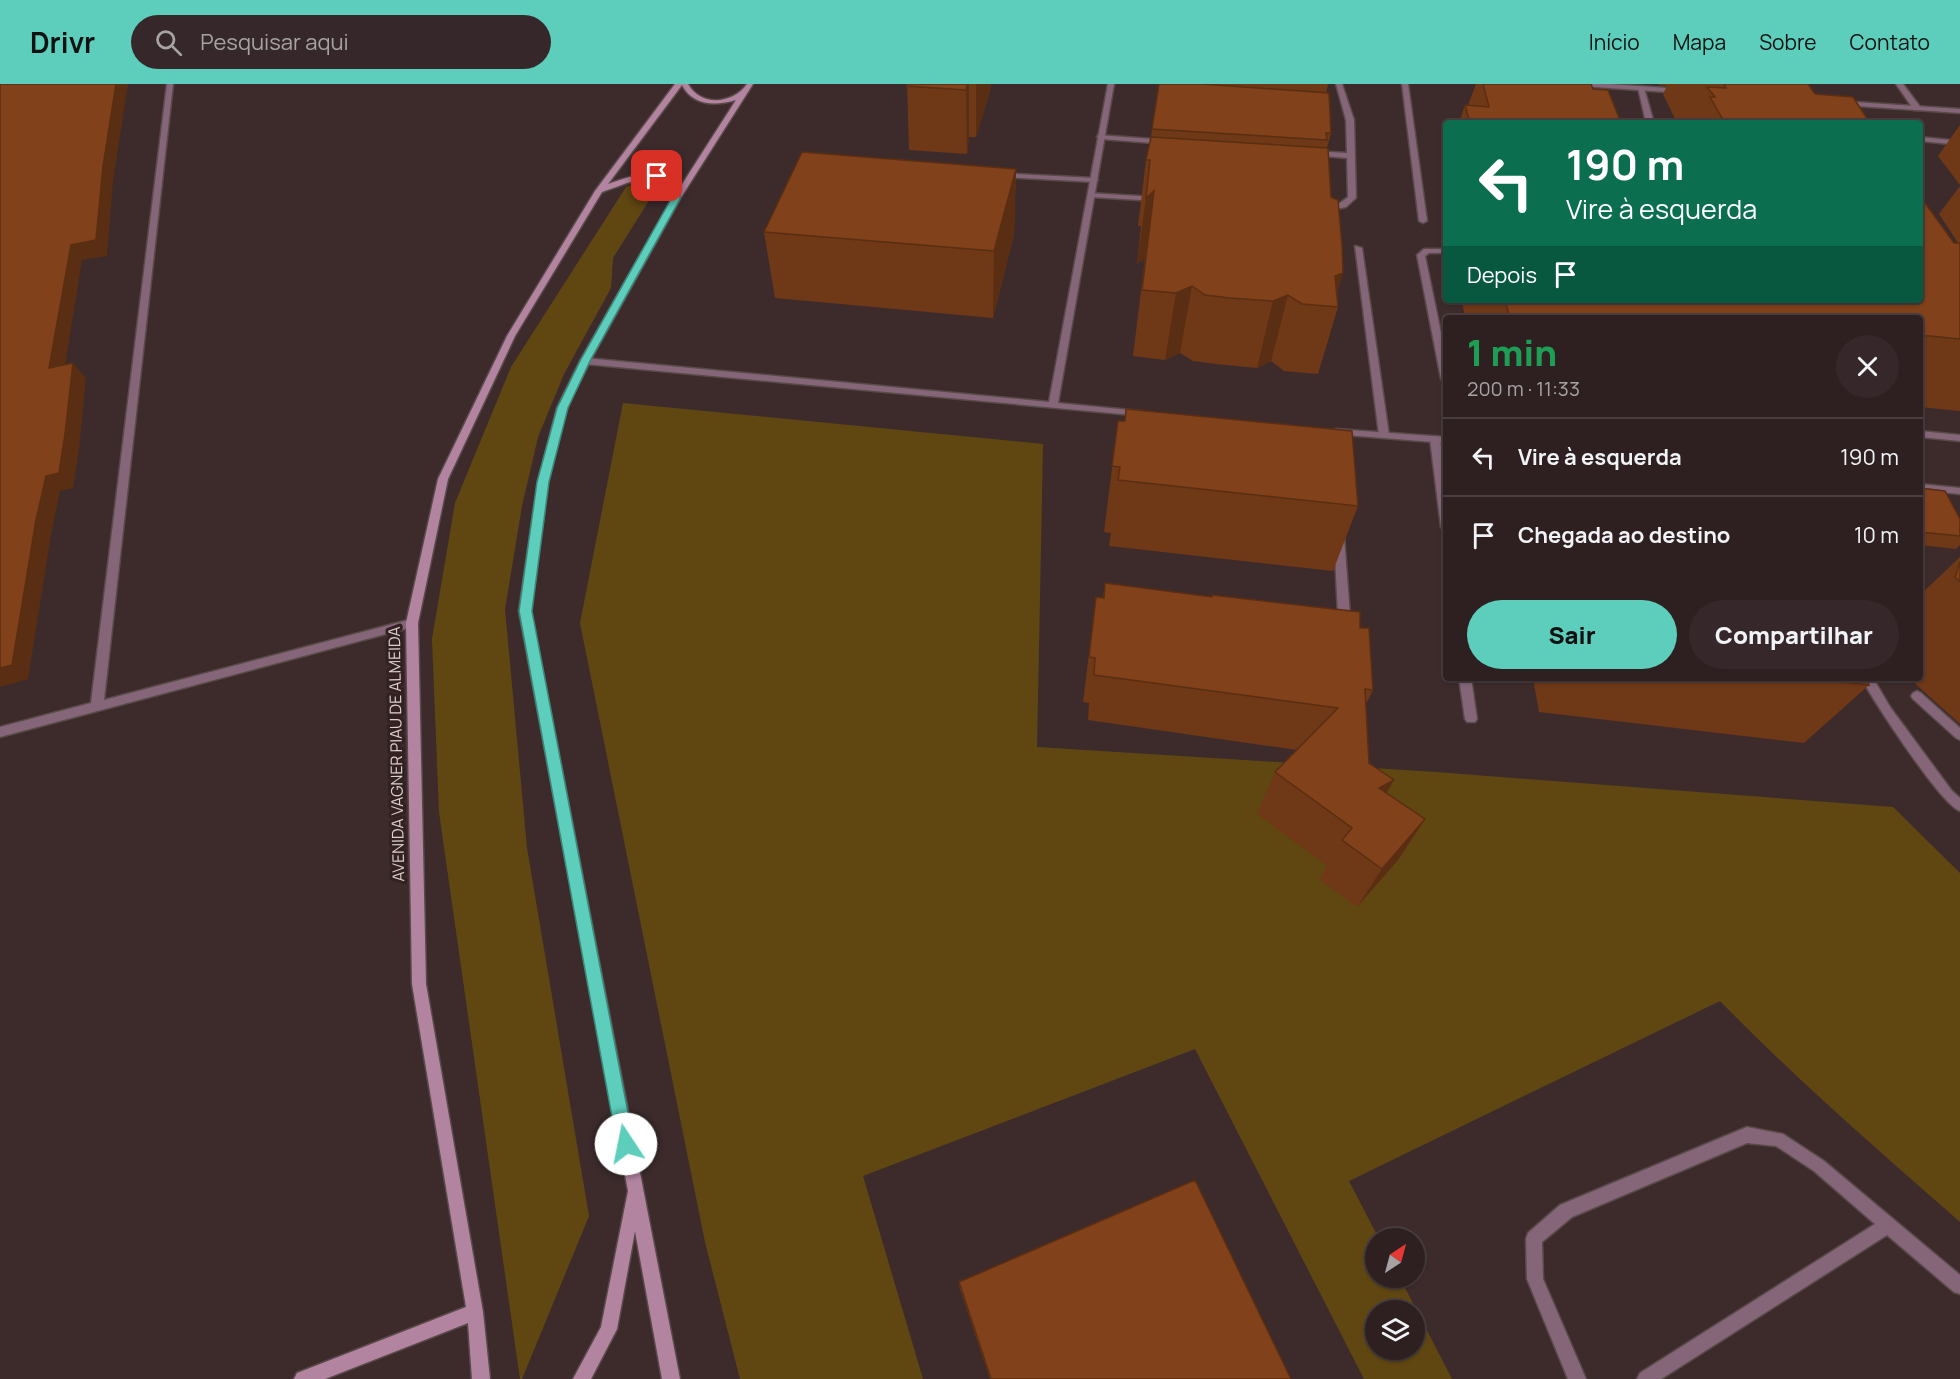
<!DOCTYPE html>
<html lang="pt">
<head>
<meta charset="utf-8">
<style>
  body { margin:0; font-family:Manrope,sans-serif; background:#36282a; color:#f1f3f6; height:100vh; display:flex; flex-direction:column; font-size:22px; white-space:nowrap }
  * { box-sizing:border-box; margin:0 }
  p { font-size:20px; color:#a7a3a5 }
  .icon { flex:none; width:33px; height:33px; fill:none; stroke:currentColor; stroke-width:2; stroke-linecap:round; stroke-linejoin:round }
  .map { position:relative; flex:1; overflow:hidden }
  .side { position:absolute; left:1443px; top:231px; width:480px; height:366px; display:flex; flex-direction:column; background:#2e2021; border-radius:6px; box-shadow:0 2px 4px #0004,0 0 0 2px #493e3f }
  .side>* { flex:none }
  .banner { position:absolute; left:1443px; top:36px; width:480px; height:183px; border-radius:6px; box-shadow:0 2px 4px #0004,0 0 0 2px #493e3f; background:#0b6e4f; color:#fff; overflow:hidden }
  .needle { width:39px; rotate:36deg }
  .buttons { position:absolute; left:1365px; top:1144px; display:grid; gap:12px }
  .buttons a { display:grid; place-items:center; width:60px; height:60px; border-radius:50%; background:#2e2021; box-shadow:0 2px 4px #0004,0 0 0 2px #493e3f; font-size:30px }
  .pin { position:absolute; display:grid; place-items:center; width:51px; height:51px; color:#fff; margin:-26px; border-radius:12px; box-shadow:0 3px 9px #0006 }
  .me { position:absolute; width:66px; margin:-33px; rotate:349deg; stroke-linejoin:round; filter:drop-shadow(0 0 4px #0008) }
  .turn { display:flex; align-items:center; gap:21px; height:126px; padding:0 24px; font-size:27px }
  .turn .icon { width:78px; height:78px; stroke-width:2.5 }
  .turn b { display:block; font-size:42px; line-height:51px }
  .then { display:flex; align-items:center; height:57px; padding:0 24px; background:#0003; gap:12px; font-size:22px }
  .round { display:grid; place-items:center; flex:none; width:63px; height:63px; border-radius:32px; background:#36282a }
  .headline { display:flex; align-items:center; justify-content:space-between; height:102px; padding:0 24px }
  h1 { font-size:36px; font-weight:800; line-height:45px; color:#1e9e55 }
  .cta { display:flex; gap:12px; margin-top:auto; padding:12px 24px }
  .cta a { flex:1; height:69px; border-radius:36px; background:#5ccebb; color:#111; font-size:24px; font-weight:800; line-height:69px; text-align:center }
  .cta a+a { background:#36282a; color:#f1f3f6 }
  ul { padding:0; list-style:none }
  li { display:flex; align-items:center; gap:18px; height:78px; padding:0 24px; border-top:2px solid #493e3f }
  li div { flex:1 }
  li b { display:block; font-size:22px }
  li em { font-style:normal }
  header { display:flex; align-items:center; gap:36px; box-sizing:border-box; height:84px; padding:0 30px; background:#5ccebb; color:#111 }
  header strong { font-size:28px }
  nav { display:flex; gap:33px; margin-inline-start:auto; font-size:21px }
  .search { width:420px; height:54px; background:#36282a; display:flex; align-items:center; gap:15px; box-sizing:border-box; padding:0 21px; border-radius:33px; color:#a7a3a5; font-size:22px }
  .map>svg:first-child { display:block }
  .green { fill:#604712; fill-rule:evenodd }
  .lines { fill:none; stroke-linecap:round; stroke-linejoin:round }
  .service-casing { stroke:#594949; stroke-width:3 }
  .minor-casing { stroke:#594949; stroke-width:3 }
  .tertiary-casing { stroke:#594949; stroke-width:3 }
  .secondary-casing { stroke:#594949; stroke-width:3 }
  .service { fill:#846678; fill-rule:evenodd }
  .minor { fill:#846678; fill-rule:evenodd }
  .tertiary { fill:#846678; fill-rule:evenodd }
  .secondary { fill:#b384a0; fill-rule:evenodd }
  .wall { fill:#6f3816 }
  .shaded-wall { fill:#5a2e12 }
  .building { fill:#81411a; stroke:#5a2e12; stroke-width:1.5 }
  .route { fill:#5ccebb; stroke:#3c867a; stroke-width:1.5 }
  .labels { text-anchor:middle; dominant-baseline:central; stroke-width:6; stroke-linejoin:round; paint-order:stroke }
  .street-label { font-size:16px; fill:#dbcfcf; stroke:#332122 }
</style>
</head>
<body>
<header>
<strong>Drivr</strong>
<div class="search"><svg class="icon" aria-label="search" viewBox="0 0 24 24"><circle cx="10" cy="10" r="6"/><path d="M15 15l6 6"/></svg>Pesquisar aqui</div>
<nav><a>Início</a><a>Mapa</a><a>Sobre</a><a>Contato</a></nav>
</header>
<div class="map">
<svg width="1960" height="1295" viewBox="0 0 1960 1295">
  <rect width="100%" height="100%" fill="#3d2b2c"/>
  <path class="green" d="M 634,100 L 647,101 L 655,107 L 613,174 L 611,204 L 564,290 L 538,353 L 522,422 L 505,525 L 527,764 L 589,1132 L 522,1295 L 520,1295 L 439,728 L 432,555 L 455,419 L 511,283 L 626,103 Z
    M 623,319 L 1043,360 L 1037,663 L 1436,688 L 1893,723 L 1960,789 L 1960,1138 C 1878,1066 1796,995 1720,917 L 1349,1097 L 1379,1155 L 1376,1155 L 1376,1194 L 1400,1194 L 1452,1295 L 1364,1295 L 1195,965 L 863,1092 L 923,1295 L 740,1295 L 705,1158 L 580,539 ZM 1376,1227 L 1414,1227 L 1414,1266 L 1376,1266 Z"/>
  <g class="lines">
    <g class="service-casing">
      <path id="service" d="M 1336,0 L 1342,0 L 1354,36 L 1356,114 L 1346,123 L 1323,128 L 1320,128 L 1320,124 L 1340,119 L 1348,113 L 1347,74 L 1312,71 L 1308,69 L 1312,67 L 1347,69 L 1346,36 Z
        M 1402,0 L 1408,0 L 1427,137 L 1423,139 L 1419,137 Z
        M 1641,2 L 1644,4 L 1654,39 L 1646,39 L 1638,4 Z
        M 1098,51 L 1166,56 L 1170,58 L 1166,60 L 1101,55 L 1097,53 Z
        M 1920,53 L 1960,57 L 1960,61 L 1920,57 Z
        M 999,89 L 1094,94 L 1098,96 L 1094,98 L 1002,93 L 999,93 Z
        M 1088,109 L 1156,113 L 1160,115 L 1156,117 L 1091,113 L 1088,113 Z
        M 1355,162 L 1362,164 L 1389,351 L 1384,354 L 1379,351 Z
        M 1424,165 L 1446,165 L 1446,169 L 1429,169 L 1425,172 L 1446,273 L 1446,298 L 1441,295 L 1417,171 Z
        M 1920,347 L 1960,351 L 1960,357 L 1920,353 Z
        M 1435,352 L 1440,355 L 1446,403 L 1446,447 L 1441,443 L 1430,355 Z
        M 1339,448 L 1344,452 L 1350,532 L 1343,541 L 1339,542 L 1333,538 L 1338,531 L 1334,452 Z
        M 1459,594 L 1471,594 L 1477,635 L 1475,638 L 1467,638 L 1465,635 Z
        M 1917,607 L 1921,609 L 1960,644 L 1960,656 L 1956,654 L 1913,615 L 1911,612 L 1913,609 Z
        M 1747,1043 L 1783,1050 L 1824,1077 L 1960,1191 L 1960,1210 L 1954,1208 L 1887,1151 L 1661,1295 L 1637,1295 L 1640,1289 L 1875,1140 L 1814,1087 L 1776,1062 L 1747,1059 L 1572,1133 L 1542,1158 L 1543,1195 L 1586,1295 L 1568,1295 L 1527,1195 L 1526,1155 L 1528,1149 L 1560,1121 Z"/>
    </g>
    <g class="minor-casing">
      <path id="minor" d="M 167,0 L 173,0 L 104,616 L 412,535 L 418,539 L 412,543 L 0,653 L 0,643 L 91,619 Z
        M 1108,0 L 1114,0 L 1058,319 L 1140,327 L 1145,330 L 1143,332 L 585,280 L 580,277 L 585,274 L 1049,318 Z
        M 1896,0 L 1903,0 L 1921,24 L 1920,26 L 1914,26 Z
        M 1336,345 L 1446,353 L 1446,359 L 1333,350 L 1333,346 Z
        M 1920,400 L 1960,404 L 1960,410 L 1920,406 Z
        M 1861,594 L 1873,594 L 1890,623 L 1952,707 L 1960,714 L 1960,727 C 1940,720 1874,617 1861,594 Z"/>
    </g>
    <g class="tertiary-casing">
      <path id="tertiary" d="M 1577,0 L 1610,0 L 1681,5 L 1684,7 L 1681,9 L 1580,2 Z
        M 1839,17 L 1960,25 L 1960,29 L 1842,21 L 1838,19 Z"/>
    </g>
    <g class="secondary-casing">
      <path id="secondary" d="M 675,0 L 688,0 C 701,23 733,20 747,0 L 753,0 L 680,115 L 590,277 L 567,324 L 548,398 L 531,527 L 680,1295 L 662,1295 L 635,1147 L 617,1245 L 591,1295 L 573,1295 L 601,1243 L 628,1107 L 519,527 L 538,398 L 557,324 L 580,277 L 672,115 L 671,103 L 666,97 C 643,90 623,101 602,108 L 515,252 L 448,395 L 418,539 L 426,900 L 483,1228 L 490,1295 L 472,1295 L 468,1239 L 325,1295 L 294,1295 L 297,1289 L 466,1223 L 412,900 L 406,539 L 438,395 L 507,252 L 595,107 ZM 682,1 C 693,22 715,22 736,16 L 679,105 C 667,78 628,93 608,100 Z"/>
    </g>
    <use href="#service" class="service"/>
    <use href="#minor" class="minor"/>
    <use href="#tertiary" class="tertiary"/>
    <use href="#secondary" class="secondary"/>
  </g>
  <path class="wall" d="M 907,0 L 991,0 L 990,7 L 976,53 L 969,53 L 967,70 L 909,66 Z
    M 1159,0 L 1328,0 L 1326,9 L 1331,49 L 1327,64 L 1338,223 L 1318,290 L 1284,287 L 1271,277 L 1257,284 L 1216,280 L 1193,277 L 1180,269 L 1165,276 L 1133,272 L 1145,174 L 1137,180 L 1141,142 L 1138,142 L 1146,76 L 1151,53 Z
    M 1476,0 L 1591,0 L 1593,5 L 1621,39 L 1459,39 L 1465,21 L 1468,21 Z
    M 1658,0 L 1808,0 L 1815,10 L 1870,39 L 1677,39 L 1663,10 L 1667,2 L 1659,1 Z
    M 1960,41 L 1960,101 L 1938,72 Z
    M 1446,76 L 1446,102 L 1443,86 Z
    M 1016,85 L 1014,150 L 993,234 L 775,214 L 764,148 Z
    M 1960,102 L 1960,327 L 1920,323 L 1920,234 L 1465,234 L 1462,216 L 1920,216 L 1954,159 L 1958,159 L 1939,130 Z
    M 1118,337 L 1358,422 L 1333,487 L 1109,462 L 1111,449 L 1104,448 Z
    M 1920,404 L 1960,435 L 1960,461 L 1956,465 L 1920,461 Z
    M 1960,473 L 1960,640 L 1911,596 L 1914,594 L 1920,594 L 1920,589 L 1921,587 L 1920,586 L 1920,511 Z
    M 1105,499 L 1360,544 L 1373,606 L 1366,620 L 1369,679 L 1387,710 L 1425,735 L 1398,776 L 1357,823 L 1319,795 L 1327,782 L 1257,730 L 1275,688 L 1297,666 L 1088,636 L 1089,619 L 1083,618 L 1096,513 L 1103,514 Z
    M 1533,594 L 1866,594 L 1869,601 L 1804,659 L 1539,628 Z
    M 959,1198 L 1291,1295 L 990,1295 L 959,1202 Z"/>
  <path class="shaded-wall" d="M 116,0 L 128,0 L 113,97 L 107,172 L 82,176 L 62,300 L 49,284 L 71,161 L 103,82 Z
    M 967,0 L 969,0 L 969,53 L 967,70 L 966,6 Z
    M 976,0 L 991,0 L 990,7 L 976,53 Z
    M 1016,85 L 1014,150 L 993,234 L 994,167 Z
    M 1154,107 L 1145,174 L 1137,180 L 1146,114 Z
    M 1343,189 L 1333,223 L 1335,192 Z
    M 1192,202 L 1180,269 L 1165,276 L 1176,209 Z
    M 1288,211 L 1271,277 L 1257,284 L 1273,217 Z
    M 73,279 L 86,294 L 79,365 L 73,404 L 60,407 L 51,451 L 28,595 L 0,603 L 0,584 Z
    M 1394,696 L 1370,738 L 1379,704 Z
    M 1425,735 L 1398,776 L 1357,823 L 1382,785 Z"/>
  <path class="building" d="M 0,0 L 116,0 L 103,82 L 96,156 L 71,161 L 49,284 L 73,279 L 65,350 L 59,389 L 46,392 L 36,436 L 12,581 L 0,584 Z
    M 907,0 L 967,0 L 966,6 L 906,2 Z
    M 1159,0 L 1202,0 L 1329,9 L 1331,49 L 1326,49 L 1327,56 L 1152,45 Z
    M 1483,0 L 1591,0 L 1593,5 L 1608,6 L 1621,39 L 1470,39 L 1465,21 L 1489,23 Z
    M 1724,0 L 1808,0 L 1815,10 L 1853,13 L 1870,39 L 1725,39 L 1710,13 L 1715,13 L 1707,3 L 1726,4 Z
    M 1151,53 L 1328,64 L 1331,113 L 1338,116 L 1342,161 L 1343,189 L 1335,192 L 1338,223 L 1302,220 L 1288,211 L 1273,217 L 1230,214 L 1205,211 L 1192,202 L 1176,209 L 1142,206 L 1154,107 L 1146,114 L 1150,76 L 1146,76 Z
    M 802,68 L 1016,85 L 994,167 L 764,148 Z
    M 1920,112 L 1954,159 L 1960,159 L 1960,255 L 1920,251 L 1920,234 L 1768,234 L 1720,230 L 1721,234 L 1510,234 L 1505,216 L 1920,216 Z
    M 1126,325 L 1352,347 L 1358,422 L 1118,396 L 1120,383 L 1112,382 L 1118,337 L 1125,337 Z
    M 1920,404 L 1945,407 L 1960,435 L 1960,452 L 1920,448 Z
    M 1960,478 L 1960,498 L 1955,493 Z
    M 1105,499 L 1212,513 L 1212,511 L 1360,528 L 1360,544 L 1369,544 L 1373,606 L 1365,605 L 1369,679 L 1394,696 L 1379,704 L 1425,735 L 1382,785 L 1342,756 L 1352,744 L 1275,688 L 1338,624 L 1094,591 L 1095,574 L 1089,573 L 1096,513 L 1104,514 Z
    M 1810,594 L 1866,594 L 1869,601 Z
    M 1195,1096 L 1291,1295 L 991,1295 L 959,1198 Z"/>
  <path class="route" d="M 657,89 C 670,94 681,99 680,115 L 590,277 L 568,324 L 549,398 L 532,527 L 634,1060 L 632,1066 L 626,1068 L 620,1066 L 617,1060 L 519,527 L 537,398 L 557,324 L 580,277 L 671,115 C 673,100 662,100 652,92 Z"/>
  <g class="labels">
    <g class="street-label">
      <text transform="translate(396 670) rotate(-91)">AVENIDA VAGNER PIAU DE ALMEIDA</text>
    </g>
  </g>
</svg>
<div class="buttons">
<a><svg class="needle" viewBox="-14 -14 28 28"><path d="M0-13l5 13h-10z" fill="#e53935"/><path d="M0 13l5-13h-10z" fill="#a7a3a5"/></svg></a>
<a><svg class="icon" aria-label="layers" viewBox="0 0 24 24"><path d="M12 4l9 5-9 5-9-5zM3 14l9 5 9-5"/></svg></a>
</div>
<div class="pin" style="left:657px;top:92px;background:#d93025"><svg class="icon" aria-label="arrive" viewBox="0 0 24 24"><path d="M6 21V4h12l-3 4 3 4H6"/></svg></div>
<svg class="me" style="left:626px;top:1060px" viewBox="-20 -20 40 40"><circle r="19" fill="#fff"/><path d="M0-13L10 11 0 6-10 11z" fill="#5ccebb"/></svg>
<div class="banner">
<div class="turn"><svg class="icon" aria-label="left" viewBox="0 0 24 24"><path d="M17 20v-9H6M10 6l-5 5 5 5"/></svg><div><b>190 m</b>Vire à esquerda</div></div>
<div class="then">Depois<svg class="icon" aria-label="arrive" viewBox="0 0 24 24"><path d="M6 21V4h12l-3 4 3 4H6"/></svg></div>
</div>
<section class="side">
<div class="headline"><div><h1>1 min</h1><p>200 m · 11:33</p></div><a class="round"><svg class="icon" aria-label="close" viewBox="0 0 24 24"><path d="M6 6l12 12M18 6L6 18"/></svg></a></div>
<ul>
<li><svg class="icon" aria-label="left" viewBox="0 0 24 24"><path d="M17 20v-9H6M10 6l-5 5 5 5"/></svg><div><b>Vire à esquerda</b></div><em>190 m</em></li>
<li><svg class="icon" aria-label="arrive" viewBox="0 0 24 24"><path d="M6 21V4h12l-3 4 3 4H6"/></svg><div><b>Chegada ao destino</b></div><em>10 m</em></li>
</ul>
<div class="cta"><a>Sair</a><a>Compartilhar</a></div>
</section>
</div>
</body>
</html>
